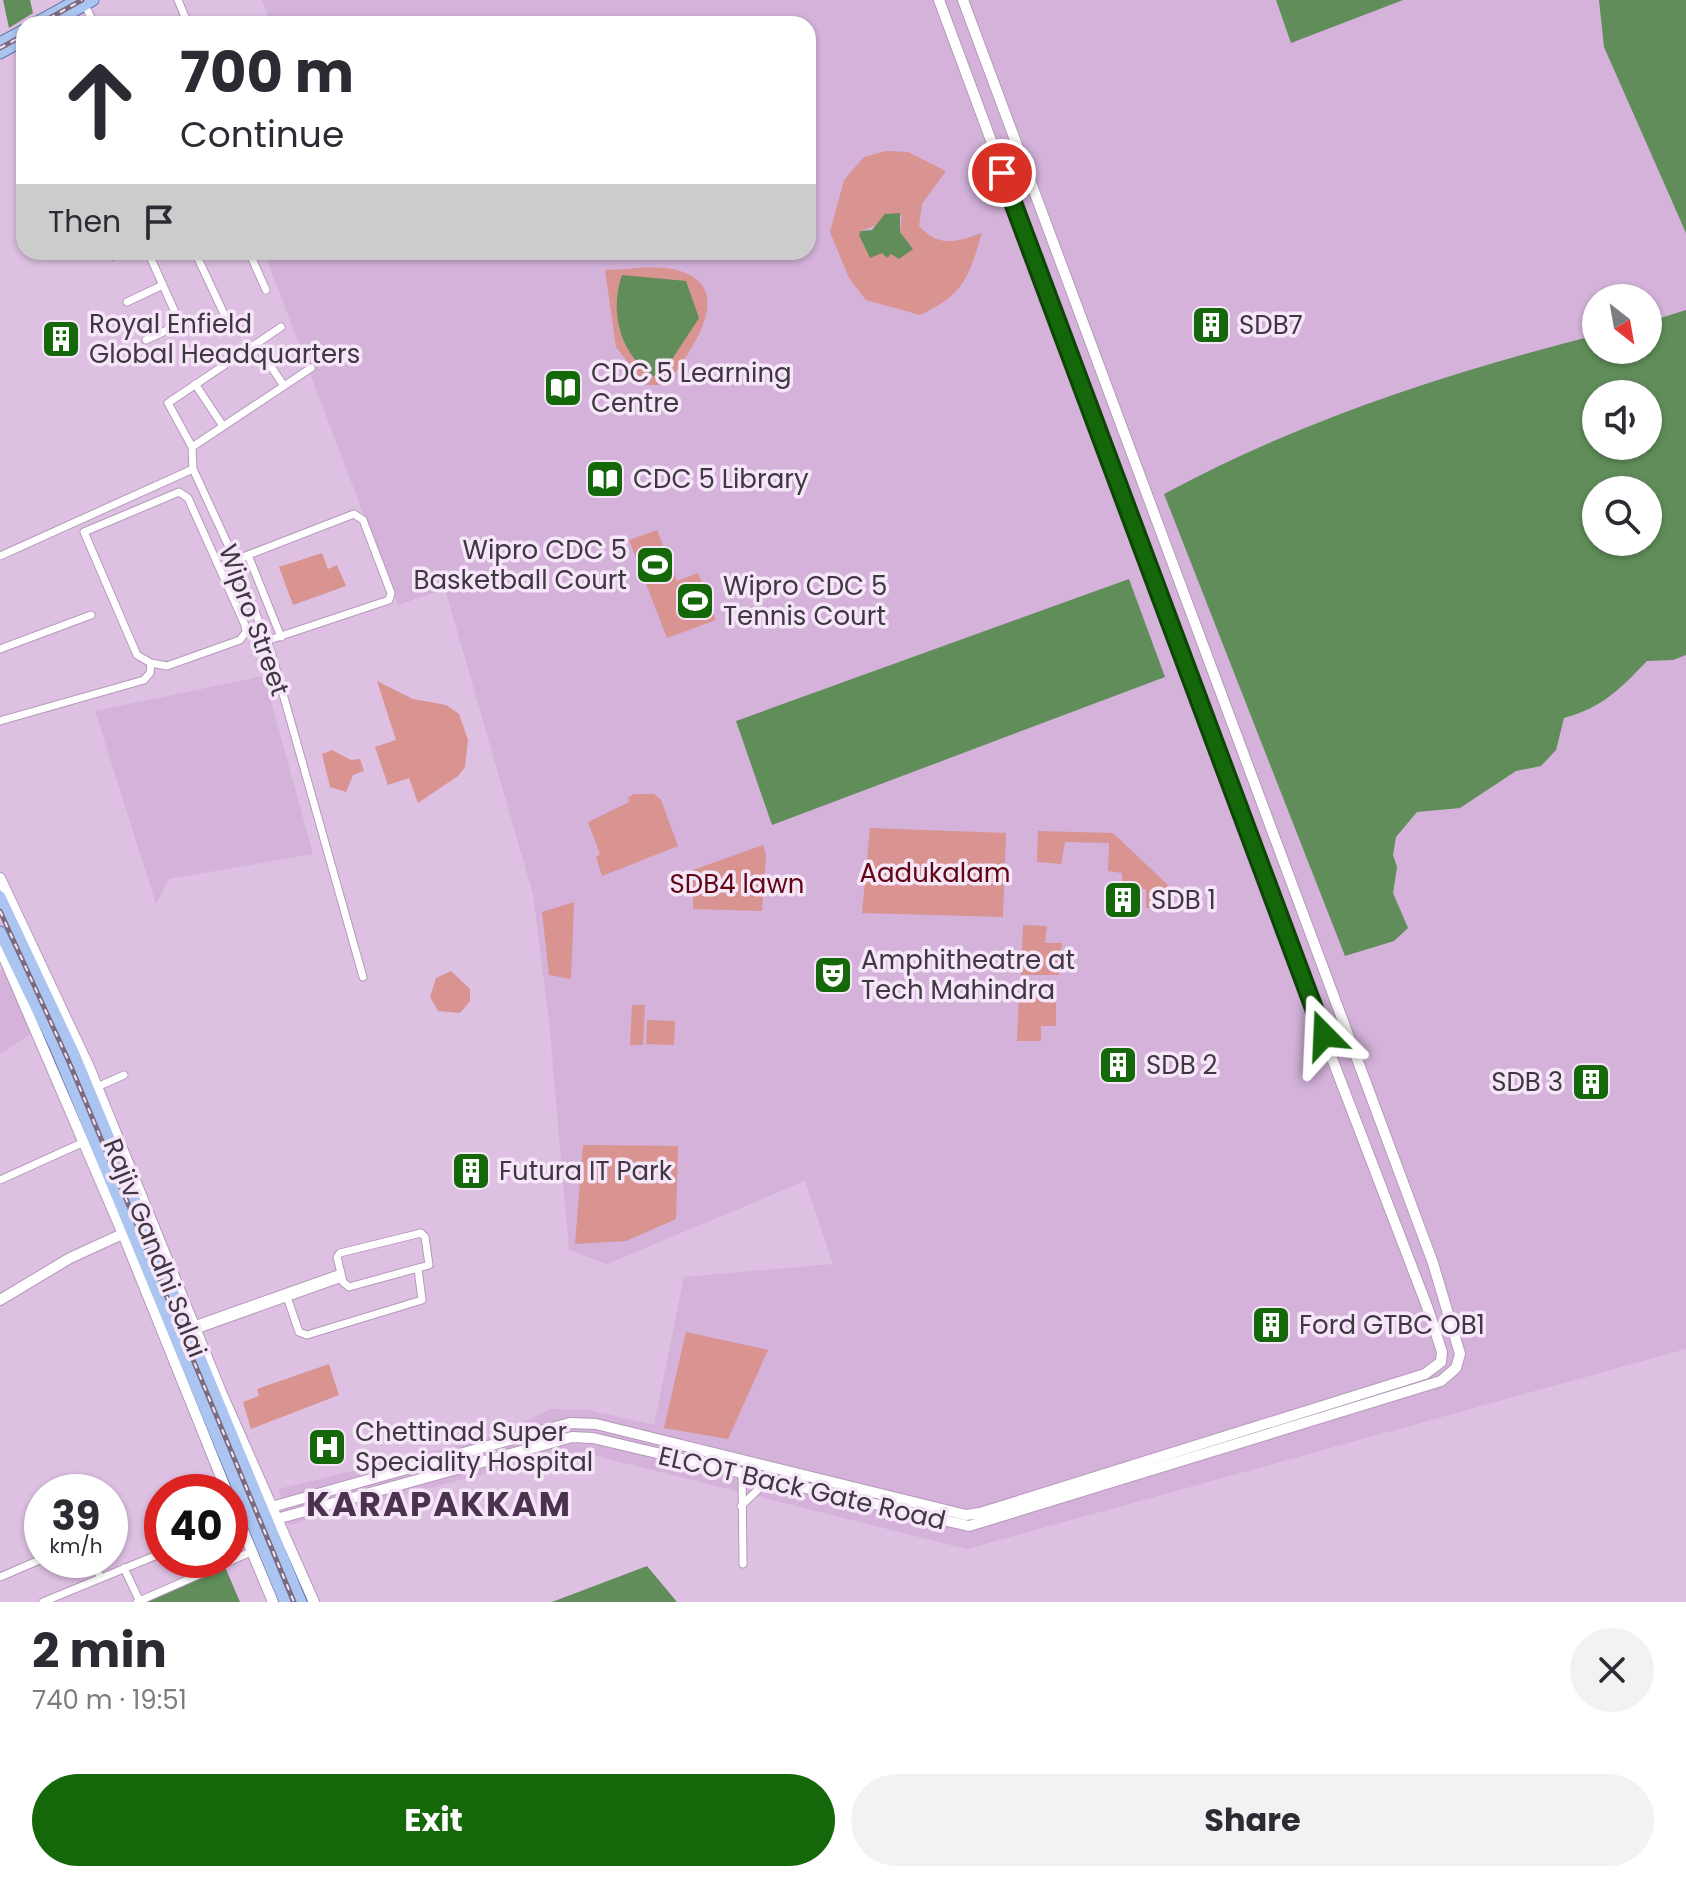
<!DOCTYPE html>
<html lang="en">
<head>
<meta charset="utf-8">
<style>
  body { margin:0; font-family:Poppins,sans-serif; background:#f2f2f3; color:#2b2b33; height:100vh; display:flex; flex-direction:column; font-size:30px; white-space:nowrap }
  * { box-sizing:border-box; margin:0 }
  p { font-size:26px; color:#7c7c81 }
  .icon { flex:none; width:44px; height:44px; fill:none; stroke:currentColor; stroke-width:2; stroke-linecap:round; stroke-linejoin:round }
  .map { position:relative; height:1602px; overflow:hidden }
  .drawer { display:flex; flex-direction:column; background:#fff; flex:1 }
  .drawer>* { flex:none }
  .top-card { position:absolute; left:16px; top:16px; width:800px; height:244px; border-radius:24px; box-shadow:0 2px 6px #0004; background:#fff; color:#2b2b33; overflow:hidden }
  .needle { width:52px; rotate:149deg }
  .fabs { position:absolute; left:1582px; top:284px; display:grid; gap:16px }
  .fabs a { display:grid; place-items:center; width:80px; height:80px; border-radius:50%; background:#fff; box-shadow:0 2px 6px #0004; font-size:40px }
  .speed { position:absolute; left:24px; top:1474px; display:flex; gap:16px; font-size:40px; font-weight:700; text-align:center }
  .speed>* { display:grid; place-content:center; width:104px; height:104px; border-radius:50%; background:#fff; box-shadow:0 2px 6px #0004; line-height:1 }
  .speed small { font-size:20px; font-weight:400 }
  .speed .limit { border:12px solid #d22; background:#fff; color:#111 }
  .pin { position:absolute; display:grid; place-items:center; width:68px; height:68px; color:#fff; margin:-34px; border:4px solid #fff; border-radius:50%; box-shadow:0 2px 8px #0007 }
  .me { position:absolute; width:88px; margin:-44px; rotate:339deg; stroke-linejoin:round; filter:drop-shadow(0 0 6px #0008) }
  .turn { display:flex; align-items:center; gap:28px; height:168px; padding:0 32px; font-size:36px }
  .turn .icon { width:104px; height:104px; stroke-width:2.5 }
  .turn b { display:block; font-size:56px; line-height:68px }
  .then { display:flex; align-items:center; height:76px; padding:0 32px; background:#0003; gap:16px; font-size:30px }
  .round { display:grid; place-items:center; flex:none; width:84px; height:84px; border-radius:42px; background:#f2f2f3 }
  .headline { display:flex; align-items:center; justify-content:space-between; height:136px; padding:0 32px }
  h1 { font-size:48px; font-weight:700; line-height:60px }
  .primary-button { display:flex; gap:16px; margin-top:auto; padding:16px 32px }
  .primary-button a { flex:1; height:92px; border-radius:48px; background:#15680a; color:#fff; font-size:32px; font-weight:700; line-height:92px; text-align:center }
  .primary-button a+a { background:#f2f2f3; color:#2b2b33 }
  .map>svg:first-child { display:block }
  .built { fill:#d4b2da; fill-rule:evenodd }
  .green { fill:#d99390; fill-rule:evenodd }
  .water { fill:#608d5a; fill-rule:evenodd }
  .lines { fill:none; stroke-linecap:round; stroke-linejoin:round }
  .street-casing { stroke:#b599ba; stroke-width:9 }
  .secondary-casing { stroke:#b599ba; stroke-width:12 }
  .primary-casing { stroke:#6379ad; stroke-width:13 }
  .street { stroke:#fff; stroke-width:7 }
  .secondary { stroke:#fff; stroke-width:10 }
  .primary { stroke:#acc4f0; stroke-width:11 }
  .rail-casing { stroke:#7c6a7f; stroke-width:5 }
  .rail { stroke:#f5e6f8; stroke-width:2; stroke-dasharray:6; stroke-linecap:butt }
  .route-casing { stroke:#0e4406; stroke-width:20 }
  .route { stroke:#15680a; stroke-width:14 }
  .labels { text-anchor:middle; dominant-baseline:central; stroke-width:7; stroke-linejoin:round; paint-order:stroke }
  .poi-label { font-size:26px; fill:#413643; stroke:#f5e6f8; text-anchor:start }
  .street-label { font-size:26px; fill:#413643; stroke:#f5e6f8 }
  .park-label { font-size:26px; fill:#610714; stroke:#f5e6f8 }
  .district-label { font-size:34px; font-weight:bold; letter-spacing:2px; fill:#4b334f; stroke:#f5e6f8 }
</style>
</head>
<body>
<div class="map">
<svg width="1686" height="1602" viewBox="0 0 1686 1602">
  <rect width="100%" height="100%" fill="#ddc0e2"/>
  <path class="built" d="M 262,0 L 1686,0 L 1686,1349 L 967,1549 L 592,1455 L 548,1457 L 289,1525 L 279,1489 L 494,1436 L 551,1409 L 588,1410 L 654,1425 L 684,1277 L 833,1264 L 805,1181 L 607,1264 L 569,1250 L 549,1021 L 533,894 L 445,589 L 398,605 L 264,252 L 808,252 L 808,24 L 271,24 ZM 1596,298 L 1648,298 L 1648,350 L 1596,350 ZM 1596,394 L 1648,394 L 1648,446 L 1596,446 ZM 1596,490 L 1648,490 L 1648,542 L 1596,542 Z
    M 264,676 L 313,854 L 169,879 L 156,904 L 95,711 Z
    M 4,968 L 32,1033 L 0,1054 L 0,971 Z"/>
  <path class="green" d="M 886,151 L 908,152 L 946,171 L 922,204 L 919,226 C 939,248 956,242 982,233 C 968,279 964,294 920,315 L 866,300 L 849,278 L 830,232 L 844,180 L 864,157 ZM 902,215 L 900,232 L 913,249 L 883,253 L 861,231 Z
    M 605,270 C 627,270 659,264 680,271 C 740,290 686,356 667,385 L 646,385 L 616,347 Z
    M 657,530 L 677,581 L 698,573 L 716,620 L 667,638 L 629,540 Z
    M 322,553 L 328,569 L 337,565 L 346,586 L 293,605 L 279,567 Z
    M 377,681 L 413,699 L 446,705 L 459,714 L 468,740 L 465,767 L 458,776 L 418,803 L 409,778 L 388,785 L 375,747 L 396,740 Z
    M 332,750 L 351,760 L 360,759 L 364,771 L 353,775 L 346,792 L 330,787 L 322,754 Z
    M 634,794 L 654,794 L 661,800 L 678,846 L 602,876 L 596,857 L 600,854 L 588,822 L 629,802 L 628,798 Z
    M 870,828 L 1006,833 L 1003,917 L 862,913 Z
    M 1038,831 L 1113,833 L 1171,888 L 1171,898 L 1164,899 L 1161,908 L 1146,908 L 1146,889 L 1122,888 L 1122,873 L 1108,871 L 1109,843 L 1065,842 L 1061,864 L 1037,862 Z
    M 763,845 L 766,855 L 762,911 L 693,909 L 693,870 Z
    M 574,902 L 571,979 L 549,975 L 542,912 Z
    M 1023,925 L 1047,926 L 1045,943 L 1062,943 L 1059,975 L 1021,975 Z
    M 451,971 L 470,989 L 470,1001 L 460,1013 L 438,1011 L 430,997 L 436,978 Z
    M 1019,996 L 1056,998 L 1056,1026 L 1041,1026 L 1041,1041 L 1017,1041 Z
    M 632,1005 L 645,1005 L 643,1045 L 630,1045 Z
    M 647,1020 L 675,1021 L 674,1045 L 646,1044 Z
    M 583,1145 L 678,1146 L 676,1219 L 626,1241 L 575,1244 Z
    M 686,1332 L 768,1350 L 728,1439 L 664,1428 Z
    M 329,1364 L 339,1395 L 251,1429 L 243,1402 L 259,1396 L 257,1389 Z"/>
  <path class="water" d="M 3,0 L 30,0 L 33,13 L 9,28 Z
    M 1276,0 L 1403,0 L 1291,43 Z
    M 1599,0 L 1686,0 L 1686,233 L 1604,47 Z
    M 900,213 L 900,232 L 913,249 L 899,259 L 891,254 L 887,258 L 882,253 L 870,258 L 859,235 L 861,231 L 872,230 L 885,214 Z
    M 622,275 L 686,281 L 699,318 L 659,379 C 622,360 608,314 622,275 Z
    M 1686,310 L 1686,655 L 1673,660 L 1647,661 C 1621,688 1602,708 1564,718 L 1556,750 L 1541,766 L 1516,771 L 1460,808 L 1417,812 L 1396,837 L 1393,855 L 1397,867 L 1393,893 L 1408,928 L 1394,941 L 1345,956 L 1164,494 C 1298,421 1448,373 1596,335 L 1596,350 L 1648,350 L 1648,322 ZM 1596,394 L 1648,394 L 1648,446 L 1596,446 ZM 1596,490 L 1648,490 L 1648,542 L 1596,542 Z
    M 1129,579 L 1165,677 L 772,825 L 736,721 Z
    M 647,1566 L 677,1602 L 552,1602 Z
    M 225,1567 L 240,1602 L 145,1602 Z"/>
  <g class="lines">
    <g class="street-casing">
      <path id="street" d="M 178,0 L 188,24
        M 85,5 L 94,24
        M 195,252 L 225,316
        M 249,252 L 266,290
        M 111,257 L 120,252
        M 127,302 L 163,285
        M 281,327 L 168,403 L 192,447 L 311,368
        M 146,340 L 176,326 L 179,321 L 148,252
        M 256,344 L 284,386
        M 195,384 L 223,426
        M 192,447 L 193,469 L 235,560 L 272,655 L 363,977
        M 248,555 L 281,637
        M 0,556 L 193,469
        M 235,560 L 354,514 L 363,520 L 391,593 L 389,600 L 266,641
        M 0,649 L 91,615
        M 0,721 L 144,680 L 150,673 L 151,663 L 167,666 L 240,640 L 246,632 L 245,625 L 188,498 L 179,492 L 84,532 L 137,655 L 151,663
        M 97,1087 L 124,1075
        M 0,1180 L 84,1142
        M 421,1233 L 425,1237 L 429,1265 L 349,1287 L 343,1282 L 337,1257 L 340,1253 Z
        M 287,1297 L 299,1332 L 307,1335 L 422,1300 L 418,1269
        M 194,1325 L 341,1273
        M 196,1330 L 342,1278
        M 742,1473 L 743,1564
        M 741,1506 L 769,1479
        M 93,1560 L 100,1577
        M 124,1568 L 140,1602
        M 0,1577 L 42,1559
        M 43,1602 L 162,1553
        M 137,1602 L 253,1551"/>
    </g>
    <g class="secondary-casing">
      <path id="secondary" d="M 0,878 L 89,1067 L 221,1392 L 314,1602
        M 0,948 L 123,1234 L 227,1492
        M 0,1300 L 70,1258 L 129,1231
        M 230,1499 L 273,1602
        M 275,1506 L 570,1423 L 596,1424 L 966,1515 L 980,1513 L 1425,1374 L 1441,1362 L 1442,1352 L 1428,1309 L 1297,967 L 939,0
        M 280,1518 L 572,1437 L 593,1438 L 969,1526 L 1441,1381 L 1456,1368 L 1460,1354 L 1433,1263 L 963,0"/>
    </g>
    <g class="primary-casing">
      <path id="primary" d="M 34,24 L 77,0
        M 51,24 L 93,0
        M 0,43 L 24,30
        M 0,53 L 24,40
        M 0,897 L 74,1054 L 301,1602
        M 0,932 L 55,1046 L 285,1602"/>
    </g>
    <use href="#street" class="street"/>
    <use href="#secondary" class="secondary"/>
    <use href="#primary" class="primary"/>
    <g class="rail-casing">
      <path id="rail" d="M 39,24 L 82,0
        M 0,48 L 24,35
        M 0,911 L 69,1062 L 294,1602"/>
    </g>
    <use href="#rail" class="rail"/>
  </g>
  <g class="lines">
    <g class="route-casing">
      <path id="route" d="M 1002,173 L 1324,1035"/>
    </g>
    <use href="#route" class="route"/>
  </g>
  <defs>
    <g id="building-square" transform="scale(2)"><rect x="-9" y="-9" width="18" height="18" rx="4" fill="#15680a" stroke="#f5e6f8"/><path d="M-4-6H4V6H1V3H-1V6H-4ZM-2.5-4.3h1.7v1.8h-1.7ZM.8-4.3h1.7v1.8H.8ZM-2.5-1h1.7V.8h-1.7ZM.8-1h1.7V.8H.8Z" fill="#fff"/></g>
    <g id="library-square" transform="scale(2)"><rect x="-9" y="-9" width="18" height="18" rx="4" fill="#15680a" stroke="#f5e6f8"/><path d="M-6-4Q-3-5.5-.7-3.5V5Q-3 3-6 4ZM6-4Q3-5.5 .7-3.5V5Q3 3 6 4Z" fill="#fff"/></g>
    <g id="stadium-square" transform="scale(2)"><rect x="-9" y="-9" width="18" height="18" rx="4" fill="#15680a" stroke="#f5e6f8"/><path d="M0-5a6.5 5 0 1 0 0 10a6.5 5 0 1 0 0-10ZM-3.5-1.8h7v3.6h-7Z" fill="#fff"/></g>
    <g id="theatre-square" transform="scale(2)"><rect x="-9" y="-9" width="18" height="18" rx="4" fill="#15680a" stroke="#f5e6f8"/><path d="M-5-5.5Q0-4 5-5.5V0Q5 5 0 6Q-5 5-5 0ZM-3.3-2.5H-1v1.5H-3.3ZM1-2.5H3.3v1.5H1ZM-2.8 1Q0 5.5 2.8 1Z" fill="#fff"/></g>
    <g id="hospital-square" transform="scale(2)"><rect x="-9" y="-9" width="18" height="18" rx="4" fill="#15680a" stroke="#f5e6f8"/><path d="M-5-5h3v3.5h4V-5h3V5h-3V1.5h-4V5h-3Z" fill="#fff"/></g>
  </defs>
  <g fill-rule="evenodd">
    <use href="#building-square" x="1211" y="325"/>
    <use href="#building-square" x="61" y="339"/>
    <use href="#library-square" x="563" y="388"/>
    <use href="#library-square" x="605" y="479"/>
    <use href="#stadium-square" x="655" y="565"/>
    <use href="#stadium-square" x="695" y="601"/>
    <use href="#building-square" x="1123" y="900"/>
    <use href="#theatre-square" x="833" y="975"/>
    <use href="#building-square" x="1118" y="1065"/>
    <use href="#building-square" x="1591" y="1082"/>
    <use href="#building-square" x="471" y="1171"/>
    <use href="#building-square" x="1271" y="1325"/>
    <use href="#hospital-square" x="327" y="1447"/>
  </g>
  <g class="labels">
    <g class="poi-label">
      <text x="89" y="324">Royal Enfield<tspan x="89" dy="30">Global Headquarters</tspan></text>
      <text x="1239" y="325">SDB7</text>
      <text x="591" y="373">CDC 5 Learning<tspan x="591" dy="30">Centre</tspan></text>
      <text x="633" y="479">CDC 5 Library</text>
      <text x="627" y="550" text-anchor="end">Wipro CDC 5<tspan x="627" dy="30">Basketball Court</tspan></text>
      <text x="723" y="586">Wipro CDC 5<tspan x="723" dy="30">Tennis Court</tspan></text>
      <text x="1151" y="900">SDB 1</text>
      <text x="861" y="960">Amphitheatre at<tspan x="861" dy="30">Tech Mahindra</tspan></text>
      <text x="1146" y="1065">SDB 2</text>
      <text x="1563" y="1082" text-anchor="end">SDB 3</text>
      <text x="499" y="1171">Futura IT Park</text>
      <text x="1299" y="1325">Ford GTBC OB1</text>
      <text x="355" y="1432">Chettinad Super<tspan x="355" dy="30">Speciality Hospital</tspan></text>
    </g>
    <g class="street-label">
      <text transform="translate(254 620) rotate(70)">Wipro Street</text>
      <text transform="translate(155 1248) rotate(68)">Rajiv Gandhi Salai</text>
      <text transform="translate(802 1488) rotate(13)">ELCOT Back Gate Road</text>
    </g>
    <g class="park-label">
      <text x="935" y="873">Aadukalam</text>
      <text x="737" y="884">SDB4 lawn</text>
    </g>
    <g class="district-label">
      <text x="439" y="1504">KARAPAKKAM</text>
    </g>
  </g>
</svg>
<div class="fabs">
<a><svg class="needle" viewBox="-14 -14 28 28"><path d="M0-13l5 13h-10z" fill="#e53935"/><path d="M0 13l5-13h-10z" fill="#7c7c81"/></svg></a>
<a><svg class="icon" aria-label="sound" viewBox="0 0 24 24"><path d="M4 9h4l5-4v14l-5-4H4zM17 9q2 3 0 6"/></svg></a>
<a><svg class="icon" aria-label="search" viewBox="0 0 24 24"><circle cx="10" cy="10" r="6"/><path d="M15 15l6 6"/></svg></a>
</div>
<div class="speed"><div>39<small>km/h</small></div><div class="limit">40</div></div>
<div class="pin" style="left:1002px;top:173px;background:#d93025"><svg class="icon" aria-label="arrive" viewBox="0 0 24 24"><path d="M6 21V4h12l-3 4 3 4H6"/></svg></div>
<svg class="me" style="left:1324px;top:1035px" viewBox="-20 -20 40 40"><path d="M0-17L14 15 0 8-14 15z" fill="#15680a" stroke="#fff" stroke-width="4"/></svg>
<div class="top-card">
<div class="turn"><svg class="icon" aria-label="ahead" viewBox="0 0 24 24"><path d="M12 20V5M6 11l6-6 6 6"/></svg><div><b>700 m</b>Continue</div></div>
<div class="then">Then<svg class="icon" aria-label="arrive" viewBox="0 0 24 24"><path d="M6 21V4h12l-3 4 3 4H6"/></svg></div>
</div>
</div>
<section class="drawer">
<div class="headline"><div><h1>2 min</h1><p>740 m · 19:51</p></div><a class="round"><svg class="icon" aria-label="close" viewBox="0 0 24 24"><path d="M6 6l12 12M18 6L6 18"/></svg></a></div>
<div class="primary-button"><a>Exit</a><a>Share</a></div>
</section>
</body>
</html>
